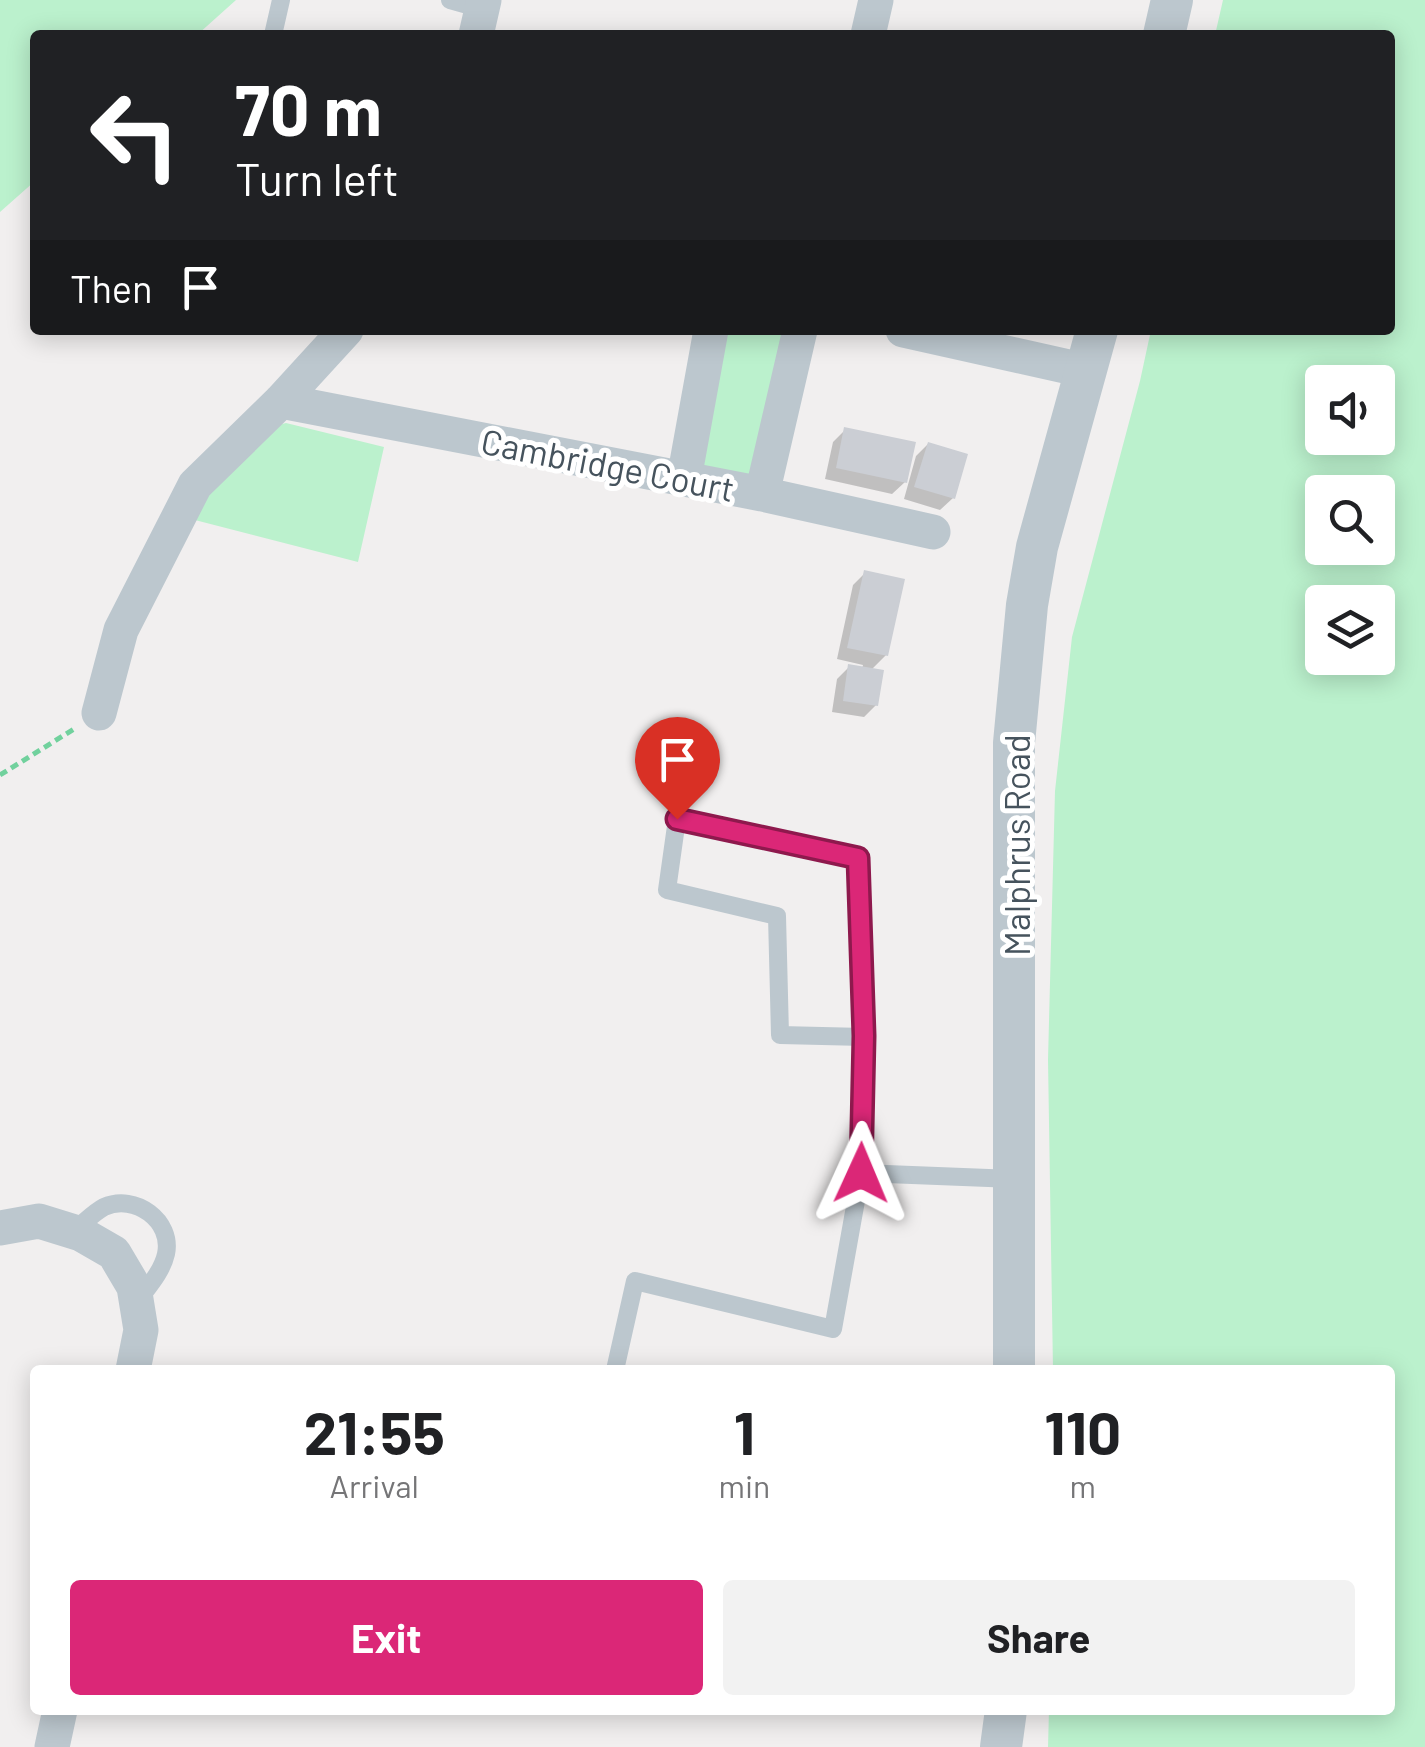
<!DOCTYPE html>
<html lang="en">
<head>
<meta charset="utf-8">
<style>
  body { margin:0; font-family:Barlow,sans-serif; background:#f2f2f2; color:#202124; height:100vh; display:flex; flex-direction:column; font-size:38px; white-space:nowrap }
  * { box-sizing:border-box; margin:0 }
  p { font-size:32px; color:#757577 }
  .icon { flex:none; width:55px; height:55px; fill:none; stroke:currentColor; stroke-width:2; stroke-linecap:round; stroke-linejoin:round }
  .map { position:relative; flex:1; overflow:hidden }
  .details { position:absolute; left:30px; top:1365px; width:1365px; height:350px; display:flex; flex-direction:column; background:#fff; border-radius:10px; box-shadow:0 5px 25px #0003 }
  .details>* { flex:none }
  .hud { position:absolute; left:30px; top:30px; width:1365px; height:305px; border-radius:10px; box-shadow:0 5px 25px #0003; background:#202124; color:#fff; overflow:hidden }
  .fabs { position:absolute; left:1305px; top:365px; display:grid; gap:20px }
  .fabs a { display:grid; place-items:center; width:90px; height:90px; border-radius:10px; background:#fff; box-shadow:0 5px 25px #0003; font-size:50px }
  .pin { position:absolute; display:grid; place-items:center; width:85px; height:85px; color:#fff; margin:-102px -42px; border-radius:50% 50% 50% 0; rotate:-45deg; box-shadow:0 0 10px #0007 }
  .pin .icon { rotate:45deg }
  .me { position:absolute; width:110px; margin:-55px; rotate:1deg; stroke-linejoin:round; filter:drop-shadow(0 0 8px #0008) }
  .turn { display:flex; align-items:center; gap:35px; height:210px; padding:0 40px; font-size:45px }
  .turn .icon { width:130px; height:130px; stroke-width:2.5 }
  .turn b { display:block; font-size:70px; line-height:85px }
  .then { display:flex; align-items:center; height:95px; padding:0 40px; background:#0003; gap:20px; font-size:38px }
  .eta { display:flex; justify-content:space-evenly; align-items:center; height:170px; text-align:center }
  .eta b { font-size:60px; font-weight:700; line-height:70px }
  .primary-button { display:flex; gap:20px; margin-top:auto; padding:20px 40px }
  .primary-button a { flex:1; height:115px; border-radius:10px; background:#db2777; color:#fff; font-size:40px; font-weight:700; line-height:115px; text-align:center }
  .primary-button a+a { background:#f2f2f2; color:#202124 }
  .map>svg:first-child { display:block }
  .green { fill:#bbf1cd; fill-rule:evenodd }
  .shadow { fill:#0003 }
  .building { fill:#cbced4 }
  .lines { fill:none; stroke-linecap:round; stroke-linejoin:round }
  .path { stroke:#71d19d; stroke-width:5; stroke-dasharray:8 5; stroke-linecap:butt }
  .service { stroke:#bcc7ce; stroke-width:18 }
  .minor { stroke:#bcc7ce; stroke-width:35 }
  .tertiary { stroke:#bcc7ce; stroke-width:42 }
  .route-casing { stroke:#8e194d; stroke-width:25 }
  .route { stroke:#db2777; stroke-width:18 }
  .labels { text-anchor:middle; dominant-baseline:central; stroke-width:10; stroke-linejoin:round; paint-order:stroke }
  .street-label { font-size:35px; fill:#46535d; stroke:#fff }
</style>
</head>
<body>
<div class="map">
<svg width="1425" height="1747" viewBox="0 0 1425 1747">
  <rect width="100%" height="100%" fill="#f1efef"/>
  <path class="green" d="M 0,0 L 236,0 L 197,35 L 35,35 L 35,181 L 0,212 Z
    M 1223,0 L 1425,0 L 1425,1747 L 1048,1747 L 1049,1710 L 1390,1710 L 1390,1370 L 1053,1370 L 1048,1060 L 1055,791 L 1072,637 L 1140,381 L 1151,330 L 1390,330 L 1390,35 L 1215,35 ZM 1322,382 L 1378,382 L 1378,438 L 1322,438 ZM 1378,492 L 1378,548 L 1322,548 L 1322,492 ZM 1322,602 L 1378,602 L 1378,658 L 1322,658 Z
    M 722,330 L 765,330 L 790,334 L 759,483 L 694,470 Z
    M 286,423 L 384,447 L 358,562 L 191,519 L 248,433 Z"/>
  <path class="shadow" d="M 845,430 L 905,482 L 892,494 L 825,479 L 833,442 Z
    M 928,444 L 953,498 L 940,510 L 904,499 L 916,456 Z
    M 865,573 L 886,655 L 871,670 L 876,705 L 864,717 L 832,712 L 837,679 L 849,667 L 862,669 L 863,665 L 837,659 L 853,585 Z"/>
  <path class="building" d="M 844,427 L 916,442 L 907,483 L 836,468 Z
    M 928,442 L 968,454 L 955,499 L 914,487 Z
    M 864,570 L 905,579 L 888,656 L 847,648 Z
    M 848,664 L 884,670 L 878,706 L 843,701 Z"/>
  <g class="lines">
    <path class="path" d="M 0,775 L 74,729"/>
    <path class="service" d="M 450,0 L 482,9
      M 273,35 L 281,0
      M 861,1173 L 864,1037 L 858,858 L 677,819 L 667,890 L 777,916 L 780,1035 L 864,1037
      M 73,1231 C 83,1224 93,1213 104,1207 C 135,1193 173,1221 166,1254 C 162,1272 147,1288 137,1302
      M 615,1370 L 635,1281 L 833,1329 L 861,1173 L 1014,1179"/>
    <path class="minor" d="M 476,35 L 484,0
      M 868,35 L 876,0
      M 903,330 L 1087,371
      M 281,401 L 762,494 L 933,532
      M 684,479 L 711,330
      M 762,494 L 800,330
      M 99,713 L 121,630 L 195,485 L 281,401 L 346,330
      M 0,1228 L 39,1221 L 81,1234 L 114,1253 L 134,1287 L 141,1330 L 133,1370
      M 52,1747 L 60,1710"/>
    <path class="tertiary" d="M 1164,35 L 1172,0
      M 1014,1370 L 1014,743 L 1027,605 L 1037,547 L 1097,330
      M 1001,1747 L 1006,1710"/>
  </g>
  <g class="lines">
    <g class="route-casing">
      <path id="route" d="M 677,819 L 858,858 L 864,1036 L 861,1173"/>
    </g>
    <use href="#route" class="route"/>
  </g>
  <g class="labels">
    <g class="street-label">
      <text transform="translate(608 464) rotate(11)">Cambridge Court</text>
      <text transform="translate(1016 845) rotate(-90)">Malphrus Road</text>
    </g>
  </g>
</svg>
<div class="fabs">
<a><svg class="icon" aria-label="sound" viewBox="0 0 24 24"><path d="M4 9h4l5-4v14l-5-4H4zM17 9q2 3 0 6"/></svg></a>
<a><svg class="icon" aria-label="search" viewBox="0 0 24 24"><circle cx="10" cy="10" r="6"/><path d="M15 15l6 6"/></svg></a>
<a><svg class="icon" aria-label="layers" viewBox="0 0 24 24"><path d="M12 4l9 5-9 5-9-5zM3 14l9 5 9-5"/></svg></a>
</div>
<div class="pin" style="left:677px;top:819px;background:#d93025"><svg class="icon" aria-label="arrive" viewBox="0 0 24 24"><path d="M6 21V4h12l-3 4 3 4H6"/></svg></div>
<svg class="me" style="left:861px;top:1173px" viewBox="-20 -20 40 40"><path d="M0-17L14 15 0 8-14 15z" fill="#db2777" stroke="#fff" stroke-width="4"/></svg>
<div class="hud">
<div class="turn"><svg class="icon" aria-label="left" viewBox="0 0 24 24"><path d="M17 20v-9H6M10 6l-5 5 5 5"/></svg><div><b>70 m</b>Turn left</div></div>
<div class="then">Then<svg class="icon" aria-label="arrive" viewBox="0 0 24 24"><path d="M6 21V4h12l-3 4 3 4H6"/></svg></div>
</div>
<section class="details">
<div class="eta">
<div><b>21:55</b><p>Arrival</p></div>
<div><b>1</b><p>min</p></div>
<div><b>110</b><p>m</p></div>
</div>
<div class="primary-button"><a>Exit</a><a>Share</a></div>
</section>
</div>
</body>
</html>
